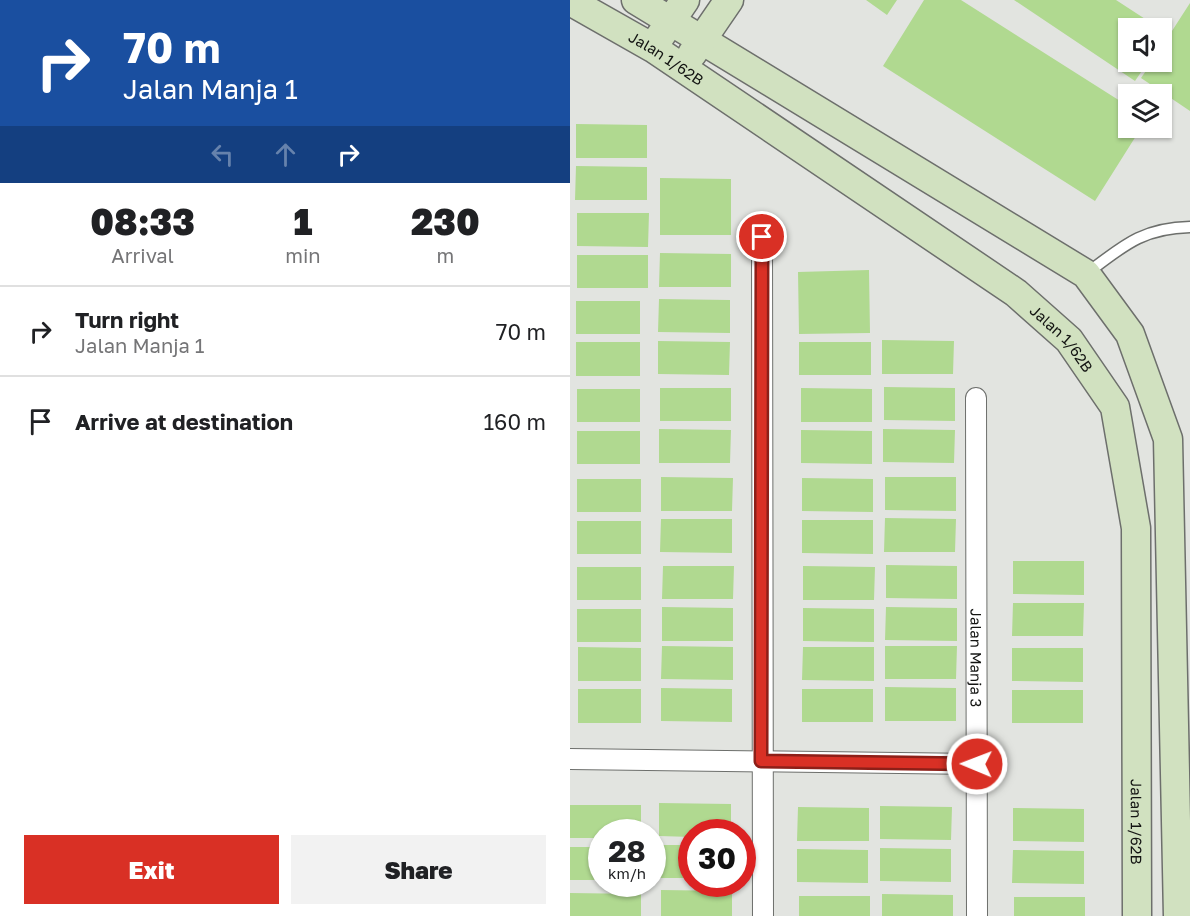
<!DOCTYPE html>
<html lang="en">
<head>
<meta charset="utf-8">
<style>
  body { margin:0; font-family:"Golos Text",sans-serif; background:#f2f2f2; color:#202124; height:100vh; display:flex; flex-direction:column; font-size:22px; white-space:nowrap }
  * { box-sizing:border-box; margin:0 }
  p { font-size:20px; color:#757577 }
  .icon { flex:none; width:33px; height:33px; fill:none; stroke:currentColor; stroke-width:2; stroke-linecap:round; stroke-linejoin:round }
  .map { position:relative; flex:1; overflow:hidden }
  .drawer { display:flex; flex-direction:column; background:#fff; width:570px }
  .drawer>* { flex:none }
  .banner { background:#1a4fa0; color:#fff; overflow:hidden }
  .fabs { position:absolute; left:548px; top:18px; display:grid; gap:12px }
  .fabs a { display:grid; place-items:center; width:54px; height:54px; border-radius:0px; background:#fff; box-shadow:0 2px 4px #0004; font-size:30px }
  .speed { position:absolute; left:18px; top:819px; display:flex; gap:12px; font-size:30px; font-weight:700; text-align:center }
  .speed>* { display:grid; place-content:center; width:78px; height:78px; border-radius:50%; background:#fff; box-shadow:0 2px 4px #0004; line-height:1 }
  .speed small { font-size:15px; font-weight:400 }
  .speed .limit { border:9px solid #d22; background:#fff; color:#111 }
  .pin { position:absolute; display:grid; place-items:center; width:51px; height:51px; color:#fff; margin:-26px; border:3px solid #fff; border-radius:50%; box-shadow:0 2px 6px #0007 }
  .me { position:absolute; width:66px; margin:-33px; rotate:271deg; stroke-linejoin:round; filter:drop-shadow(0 0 4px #0008) }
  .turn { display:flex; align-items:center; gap:21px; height:126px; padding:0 24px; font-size:27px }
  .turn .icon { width:78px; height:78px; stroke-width:2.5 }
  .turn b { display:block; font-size:42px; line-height:51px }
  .lanes { display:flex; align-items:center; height:57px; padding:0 24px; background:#0003; justify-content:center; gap:30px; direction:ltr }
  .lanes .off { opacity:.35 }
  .eta { display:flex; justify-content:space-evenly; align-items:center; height:102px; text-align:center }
  .eta b { font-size:36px; font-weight:800; line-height:42px }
  .action { display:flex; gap:12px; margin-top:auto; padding:12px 24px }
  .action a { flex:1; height:69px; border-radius:0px; background:#d93025; color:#fff; font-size:24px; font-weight:800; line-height:69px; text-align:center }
  .action a+a { background:#f2f2f2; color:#202124 }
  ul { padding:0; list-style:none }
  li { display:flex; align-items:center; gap:18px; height:90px; padding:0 24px; border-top:2px solid #e0e0e0 }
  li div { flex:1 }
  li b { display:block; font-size:22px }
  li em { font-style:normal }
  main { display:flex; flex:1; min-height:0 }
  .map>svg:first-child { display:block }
  .building { fill:#b0d990 }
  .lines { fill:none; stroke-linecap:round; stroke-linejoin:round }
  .lane-casing { stroke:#6d6f6c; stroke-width:13 }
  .street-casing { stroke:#6d6f6c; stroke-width:22 }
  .secondary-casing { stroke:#6d6f6c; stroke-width:31 }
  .lane { stroke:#fff; stroke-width:10 }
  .street { stroke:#fff; stroke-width:20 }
  .secondary { stroke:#d1e1c0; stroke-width:28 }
  .route-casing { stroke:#8d1f18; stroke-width:15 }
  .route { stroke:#d93025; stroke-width:10 }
  .labels { text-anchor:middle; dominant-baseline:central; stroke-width:4.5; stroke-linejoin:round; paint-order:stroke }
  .street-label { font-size:15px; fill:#131412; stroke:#e2e4e0 }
</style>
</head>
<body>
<main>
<section class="drawer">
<div class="banner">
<div class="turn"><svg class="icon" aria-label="right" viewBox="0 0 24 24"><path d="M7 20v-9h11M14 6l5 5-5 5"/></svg><div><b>70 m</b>Jalan Manja 1</div></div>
<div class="lanes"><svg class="icon off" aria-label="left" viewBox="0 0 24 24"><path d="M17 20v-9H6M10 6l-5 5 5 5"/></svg><svg class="icon off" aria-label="ahead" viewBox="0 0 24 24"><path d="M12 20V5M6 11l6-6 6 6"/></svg><svg class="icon" aria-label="right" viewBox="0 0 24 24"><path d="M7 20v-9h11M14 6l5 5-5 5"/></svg></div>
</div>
<div class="eta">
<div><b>08:33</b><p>Arrival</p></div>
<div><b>1</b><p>min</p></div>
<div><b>230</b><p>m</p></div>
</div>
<ul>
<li><svg class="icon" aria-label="right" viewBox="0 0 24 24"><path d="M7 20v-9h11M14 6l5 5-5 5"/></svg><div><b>Turn right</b><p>Jalan Manja 1</p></div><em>70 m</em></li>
<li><svg class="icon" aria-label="arrive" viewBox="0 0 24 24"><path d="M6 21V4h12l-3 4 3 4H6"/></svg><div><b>Arrive at destination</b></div><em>160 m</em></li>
</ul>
<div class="action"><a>Exit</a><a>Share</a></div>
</section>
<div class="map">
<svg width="620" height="916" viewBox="0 0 620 916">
  <rect width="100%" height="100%" fill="#e2e4e0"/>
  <path class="building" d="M 296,0 L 327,0 L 317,15 Z
    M 354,0 L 391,0 L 558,106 L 558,128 L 571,128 L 525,201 L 313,66 Z
    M 444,0 L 546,0 L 589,28 L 558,28 L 558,62 L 578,62 L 565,81 Z
    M 620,3 L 620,111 L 571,78 L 582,62 L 591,62 L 591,48 Z
    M 6,124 L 77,125 L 77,158 L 6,158 Z
    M 6,166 L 77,167 L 77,200 L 5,200 Z
    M 90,178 L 161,179 L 161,235 L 90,235 Z
    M 7,213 L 79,213 L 78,247 L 7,246 Z
    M 90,253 L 161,254 L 161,287 L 89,287 Z
    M 7,255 L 78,255 L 78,288 L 7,288 Z
    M 299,270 L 300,333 L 229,334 L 228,272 Z
    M 89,299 L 160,300 L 160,333 L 88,332 Z
    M 6,301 L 70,301 L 70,334 L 6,334 Z
    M 312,340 L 384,341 L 383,374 L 312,374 Z
    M 88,341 L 160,342 L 159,375 L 88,374 Z
    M 6,342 L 70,342 L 70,376 L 6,376 Z
    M 229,342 L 301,342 L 301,375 L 229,375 Z
    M 314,387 L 385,388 L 385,421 L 314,420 Z
    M 90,388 L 161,388 L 161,421 L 90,421 Z
    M 231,388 L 302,389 L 302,422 L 231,422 Z
    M 7,389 L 70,389 L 70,422 L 7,422 Z
    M 89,429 L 161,430 L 160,463 L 89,463 Z
    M 313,429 L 385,430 L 384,463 L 313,462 Z
    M 231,430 L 302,431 L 302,464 L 231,463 Z
    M 7,431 L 70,431 L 70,464 L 7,464 Z
    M 91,477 L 163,478 L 162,511 L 91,511 Z
    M 315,477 L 386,477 L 386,511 L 315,510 Z
    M 232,478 L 303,479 L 303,512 L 232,511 Z
    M 7,479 L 71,479 L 71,512 L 7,512 Z
    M 315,518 L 386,519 L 385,552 L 314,552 Z
    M 91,519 L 162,519 L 162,553 L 90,552 Z
    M 232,520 L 303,520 L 303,554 L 232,553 Z
    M 7,521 L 71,521 L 71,554 L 7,554 Z
    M 443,561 L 514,561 L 514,595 L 443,594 Z
    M 316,565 L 387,566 L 387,599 L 316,598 Z
    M 93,566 L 164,566 L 163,599 L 92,599 Z
    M 233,566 L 305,567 L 304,600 L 233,600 Z
    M 7,567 L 71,567 L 71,600 L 7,600 Z
    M 443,603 L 514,603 L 513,636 L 442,636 Z
    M 92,607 L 163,608 L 163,641 L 92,641 Z
    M 316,607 L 387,608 L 387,641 L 315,640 Z
    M 233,608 L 304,609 L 304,642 L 233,641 Z
    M 7,609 L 71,609 L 71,642 L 7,642 Z
    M 92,646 L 163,647 L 163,680 L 91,679 Z
    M 315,646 L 387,646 L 386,679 L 315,679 Z
    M 8,647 L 71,648 L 71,681 L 8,681 Z
    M 233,647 L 304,647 L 304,681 L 232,680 Z
    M 442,648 L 513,648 L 513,682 L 442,681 Z
    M 315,687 L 386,688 L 386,721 L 315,721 Z
    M 91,688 L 162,689 L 162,722 L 91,721 Z
    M 8,689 L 71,689 L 71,723 L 8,723 Z
    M 232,689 L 303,689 L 303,722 L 232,722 Z
    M 442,690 L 513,690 L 513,723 L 442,723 Z
    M 89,803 L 161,804 L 161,832 L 122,832 L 122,837 L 89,836 Z
    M 0,805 L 71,805 L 71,832 L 32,832 L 32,838 L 0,838 Z
    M 310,806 L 382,807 L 381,840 L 310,839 Z
    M 228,807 L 299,808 L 299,841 L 227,841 Z
    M 443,808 L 514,809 L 514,842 L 443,841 Z
    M 89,845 L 122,845 L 122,878 L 89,878 Z
    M 0,847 L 32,847 L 32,880 L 0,880 Z
    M 310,848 L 381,849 L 381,882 L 310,881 Z
    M 227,849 L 298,850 L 298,883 L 227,882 Z
    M 443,850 L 514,851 L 514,884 L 442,883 Z
    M 91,890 L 162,891 L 162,916 L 91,916 Z
    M 0,893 L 71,894 L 71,916 L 0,916 Z
    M 312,894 L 383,895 L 383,916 L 312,916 Z
    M 229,896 L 300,896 L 300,916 L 229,916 Z
    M 444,897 L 515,897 L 515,916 L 444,916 Z"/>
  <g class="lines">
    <g class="lane-casing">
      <path id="lane" d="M 516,274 C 553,246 572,228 620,227"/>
    </g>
    <g class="street-casing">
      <g id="street">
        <path d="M 192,237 L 193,916"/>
        <path id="s1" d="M 406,398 L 407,916"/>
        <path d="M 0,759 L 407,764"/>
      </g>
    </g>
    <g class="secondary-casing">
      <g id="secondary">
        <path d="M 66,0 L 516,274 L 560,334 L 598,439 L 608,916"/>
        <path id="s2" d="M 0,1 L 83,48 L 446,293 L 499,340 L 545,407 L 566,528 L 567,916"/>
        <path d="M 89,38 L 115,0"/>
        <path d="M 122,54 L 159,0"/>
      </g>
    </g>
    <use href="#lane" class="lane"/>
    <use href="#street" class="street"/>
    <use href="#secondary" class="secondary"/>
  </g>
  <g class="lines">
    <g class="route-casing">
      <path id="route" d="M 192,237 L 191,761 L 407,764"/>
    </g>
    <use href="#route" class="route"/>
  </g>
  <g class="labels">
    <g class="street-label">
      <text stroke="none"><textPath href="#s2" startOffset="112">Jalan 1/62B</textPath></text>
      <text stroke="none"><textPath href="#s2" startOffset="598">Jalan 1/62B</textPath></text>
      <text stroke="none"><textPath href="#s1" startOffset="260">Jalan Manja 3</textPath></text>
      <text stroke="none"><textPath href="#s2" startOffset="1102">Jalan 1/62B</textPath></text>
    </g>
  </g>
</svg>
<div class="fabs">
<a><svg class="icon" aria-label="sound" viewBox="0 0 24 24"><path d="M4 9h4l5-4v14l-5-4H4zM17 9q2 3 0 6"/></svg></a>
<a><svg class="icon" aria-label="layers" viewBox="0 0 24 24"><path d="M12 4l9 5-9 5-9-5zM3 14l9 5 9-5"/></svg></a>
</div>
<div class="speed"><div>28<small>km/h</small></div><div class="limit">30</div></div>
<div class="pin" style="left:192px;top:237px;background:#d93025"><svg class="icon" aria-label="arrive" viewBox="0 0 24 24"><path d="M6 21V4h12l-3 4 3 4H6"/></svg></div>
<svg class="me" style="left:407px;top:764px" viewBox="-20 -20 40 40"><circle r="17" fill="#d93025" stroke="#fff" stroke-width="3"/><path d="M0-11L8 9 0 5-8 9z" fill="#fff"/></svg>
</div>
</main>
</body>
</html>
